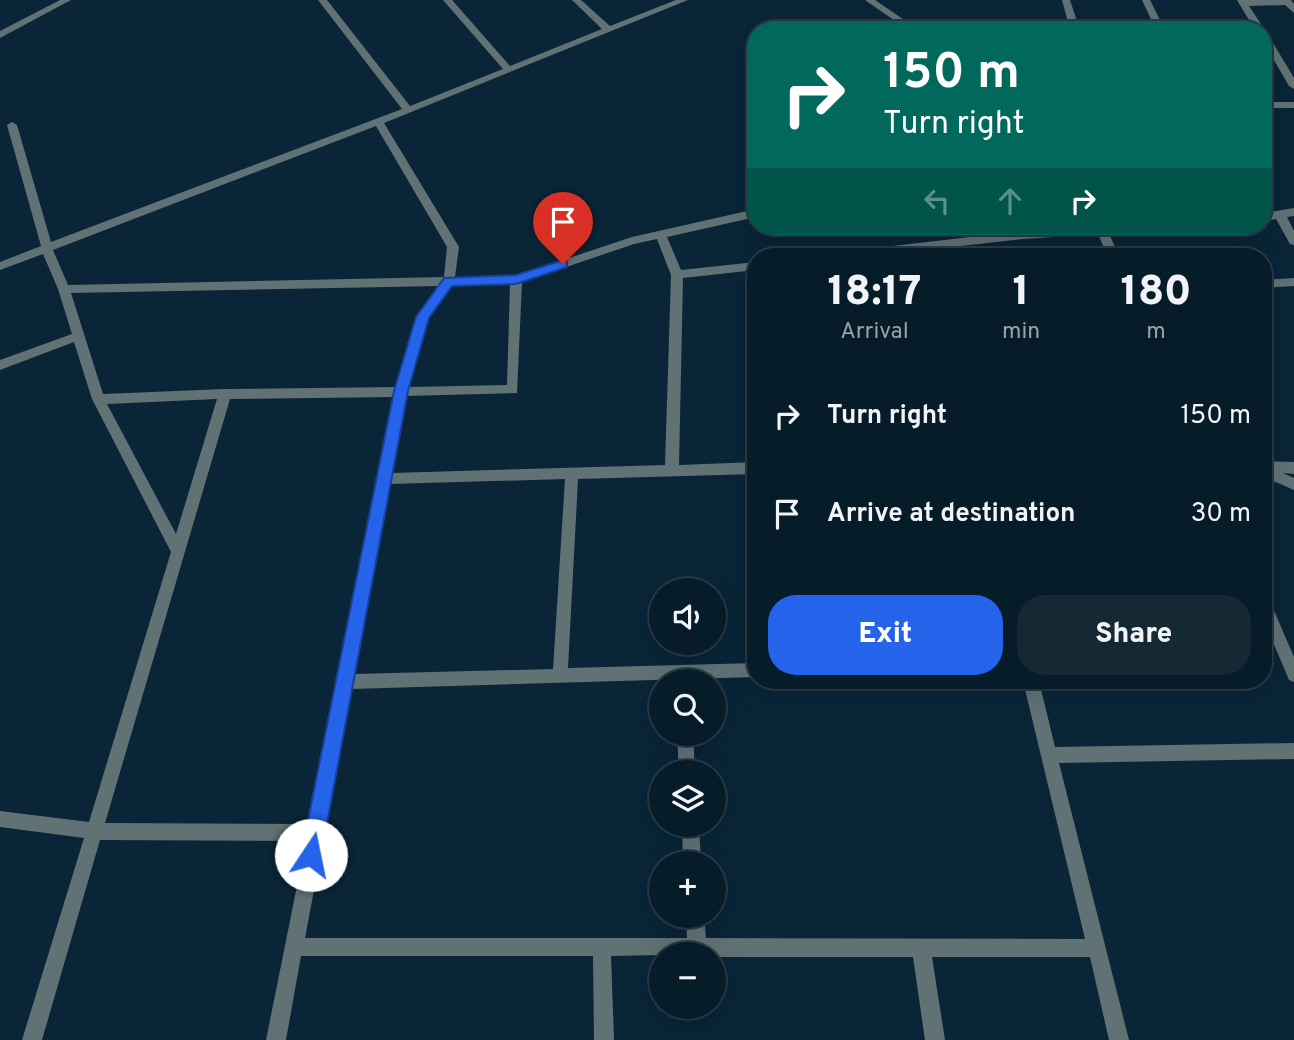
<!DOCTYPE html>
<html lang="en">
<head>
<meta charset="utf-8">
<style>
  body { margin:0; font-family:Overpass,sans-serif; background:#152935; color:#f1f3f6; height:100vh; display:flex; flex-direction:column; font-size:26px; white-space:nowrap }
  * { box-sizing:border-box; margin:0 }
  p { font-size:23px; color:#98a1a8 }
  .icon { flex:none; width:38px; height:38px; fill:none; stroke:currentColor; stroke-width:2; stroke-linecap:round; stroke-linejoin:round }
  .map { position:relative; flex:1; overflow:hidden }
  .panel { position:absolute; left:747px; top:248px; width:525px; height:441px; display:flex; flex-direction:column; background:#071c29; border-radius:28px; box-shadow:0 7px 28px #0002,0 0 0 2px #283a46 }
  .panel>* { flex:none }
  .banner { position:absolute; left:747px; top:21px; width:525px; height:214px; border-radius:28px; box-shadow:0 7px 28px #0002,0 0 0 2px #283a46; background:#00695c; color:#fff; overflow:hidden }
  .buttons { position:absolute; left:649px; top:578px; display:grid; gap:14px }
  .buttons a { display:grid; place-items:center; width:77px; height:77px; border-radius:50%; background:#071c29; box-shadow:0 7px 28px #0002,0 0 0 2px #283a46; font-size:35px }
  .pin { position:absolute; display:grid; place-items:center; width:60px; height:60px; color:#fff; margin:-72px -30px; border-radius:50% 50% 50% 0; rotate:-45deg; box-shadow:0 0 7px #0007 }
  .pin .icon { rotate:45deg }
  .me { position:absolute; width:77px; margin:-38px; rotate:11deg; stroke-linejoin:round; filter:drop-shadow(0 0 5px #0008) }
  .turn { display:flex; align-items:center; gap:24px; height:147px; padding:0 21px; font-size:32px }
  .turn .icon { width:91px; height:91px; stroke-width:2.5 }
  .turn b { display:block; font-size:49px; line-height:60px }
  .lanes { display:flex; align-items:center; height:66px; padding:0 21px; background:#0003; justify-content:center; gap:35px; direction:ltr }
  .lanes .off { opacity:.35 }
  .eta { display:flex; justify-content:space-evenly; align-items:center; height:119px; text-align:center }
  .eta b { font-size:42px; font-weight:800; line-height:49px }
  .primary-button { display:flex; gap:14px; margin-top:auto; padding:14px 21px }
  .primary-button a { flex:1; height:80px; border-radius:28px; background:#2563eb; color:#fff; font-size:28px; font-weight:800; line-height:80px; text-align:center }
  .primary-button a+a { background:#152935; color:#f1f3f6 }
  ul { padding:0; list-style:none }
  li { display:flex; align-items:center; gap:21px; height:98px; padding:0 21px }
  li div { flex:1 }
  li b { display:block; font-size:26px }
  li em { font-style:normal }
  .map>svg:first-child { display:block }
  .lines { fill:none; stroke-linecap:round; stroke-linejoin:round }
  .street { fill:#617275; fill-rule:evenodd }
  .route { fill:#2563eb; stroke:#184099; stroke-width:2 }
</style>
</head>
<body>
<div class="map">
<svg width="1294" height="1040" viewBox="0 0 1294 1040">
  <rect width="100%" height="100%" fill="#092537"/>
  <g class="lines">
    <path class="street" d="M 60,0 L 71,0 L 0,38 L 0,31 Z
      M 318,0 L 327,0 L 410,106 L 503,69 L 443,0 L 452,0 L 510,66 L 602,29 L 572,0 L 581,0 L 610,26 L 676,0 L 688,0 L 384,123 L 459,247 L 455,277 L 515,276 L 632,237 L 756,209 L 756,217 L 667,237 L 681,270 L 756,262 L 756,270 L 683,278 L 679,465 L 756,462 L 756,474 L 578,479 L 568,668 L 756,663 L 756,677 L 352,689 L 305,938 L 687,938 L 686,915 L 704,915 L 706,938 L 1085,939 L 1023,681 L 1039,681 L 1055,747 L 1294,743 L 1294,759 L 1059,763 L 1129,1040 L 1109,1040 L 1090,957 L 932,957 L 945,1040 L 925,1040 L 913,957 L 714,957 L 714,954 L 611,956 L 614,1040 L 594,1040 L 593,956 L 301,956 L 286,1040 L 266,1040 L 306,841 L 100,840 L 42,1040 L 22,1040 L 84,838 L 0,827 L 0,811 L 89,822 L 171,552 L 92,399 L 74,342 L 0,370 L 0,360 L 72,334 L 58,289 L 43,254 L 0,270 L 0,262 L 41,246 L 7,125 L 12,122 L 17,125 L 51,242 L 402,109 ZM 376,126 L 447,247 L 444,277 L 68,285 L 53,250 ZM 657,239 L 671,275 L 665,465 L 392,473 L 407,396 L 517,393 L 522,282 L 634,244 ZM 510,284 L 507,385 L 409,387 L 428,318 L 452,285 ZM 439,286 L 416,317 L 396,387 L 225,389 L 103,394 L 71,293 ZM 394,397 L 309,824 L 105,823 L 230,399 ZM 217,399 L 176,534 L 107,404 ZM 565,479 L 553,669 L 354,674 L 390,484 Z
      M 865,0 L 875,0 L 919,30 L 908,30 Z
      M 1062,0 L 1070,0 L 1080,30 L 1070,30 Z
      M 1142,0 L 1150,0 L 1165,30 L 1156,30 Z
      M 1237,0 L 1291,0 L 1294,4 L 1294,13 L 1285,5 L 1249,6 L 1265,30 L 1264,32 L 1264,30 L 1255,30 Z
      M 1264,33 L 1269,36 L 1294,78 L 1294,89 L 1289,86 L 1264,43 Z
      M 1264,102 L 1294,102 L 1294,108 L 1264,108 Z
      M 1294,208 L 1294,216 L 1287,217 L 1294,231 L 1294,245 L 1290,244 L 1276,219 L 1264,221 L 1264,213 Z
      M 1095,226 L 1178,226 L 1172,230 L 1109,234 L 1120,257 L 1108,257 L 1098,234 L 1023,239 L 864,257 L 826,257 L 832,253 L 1023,231 Z
      M 1294,278 L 1294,286 L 1264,288 L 1264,280 Z
      M 1264,461 L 1294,462 L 1294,474 L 1283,473 L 1294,478 L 1294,490 L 1264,477 Z
      M 1264,597 L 1269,599 L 1294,657 L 1294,682 L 1289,680 L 1264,621 Z
      M 677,733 L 693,733 L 695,772 L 679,772 Z
      M 682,824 L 699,824 L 701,863 L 683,863 Z"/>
  </g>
  <path class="route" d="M 563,260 L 567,261 L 567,267 L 516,284 L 452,286 L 429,318 L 408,391 L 321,855 L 318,862 L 311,865 L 304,862 L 301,855 L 394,391 L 416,317 L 444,278 L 516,275 Z"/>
</svg>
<div class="buttons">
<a><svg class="icon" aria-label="sound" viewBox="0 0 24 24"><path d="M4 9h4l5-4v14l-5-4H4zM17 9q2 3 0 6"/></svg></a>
<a><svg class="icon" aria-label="search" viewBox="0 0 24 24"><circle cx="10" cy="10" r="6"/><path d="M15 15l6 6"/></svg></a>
<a><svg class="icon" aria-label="layers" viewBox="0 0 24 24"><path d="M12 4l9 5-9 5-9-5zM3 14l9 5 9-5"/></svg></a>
<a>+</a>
<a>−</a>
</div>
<div class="pin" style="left:563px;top:264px;background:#d93025"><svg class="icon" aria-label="arrive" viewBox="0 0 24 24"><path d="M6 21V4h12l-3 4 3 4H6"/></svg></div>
<svg class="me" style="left:311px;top:855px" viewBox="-20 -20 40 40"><circle r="19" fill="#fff"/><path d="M0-13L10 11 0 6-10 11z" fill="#2563eb"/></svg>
<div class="banner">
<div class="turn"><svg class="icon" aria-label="right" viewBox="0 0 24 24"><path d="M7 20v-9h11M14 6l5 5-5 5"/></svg><div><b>150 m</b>Turn right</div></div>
<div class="lanes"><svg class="icon off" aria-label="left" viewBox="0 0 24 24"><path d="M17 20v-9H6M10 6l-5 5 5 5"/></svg><svg class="icon off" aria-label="ahead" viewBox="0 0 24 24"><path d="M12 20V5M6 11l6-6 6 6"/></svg><svg class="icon" aria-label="right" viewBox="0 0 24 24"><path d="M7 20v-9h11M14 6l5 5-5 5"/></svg></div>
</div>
<section class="panel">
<div class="eta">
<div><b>18:17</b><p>Arrival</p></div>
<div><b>1</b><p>min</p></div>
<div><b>180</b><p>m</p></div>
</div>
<ul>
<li><svg class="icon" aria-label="right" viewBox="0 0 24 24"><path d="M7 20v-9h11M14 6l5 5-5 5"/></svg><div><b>Turn right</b></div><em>150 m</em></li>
<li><svg class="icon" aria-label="arrive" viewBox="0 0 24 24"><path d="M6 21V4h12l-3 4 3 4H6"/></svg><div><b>Arrive at destination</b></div><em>30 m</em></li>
</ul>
<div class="primary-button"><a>Exit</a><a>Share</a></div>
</section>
</div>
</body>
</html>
